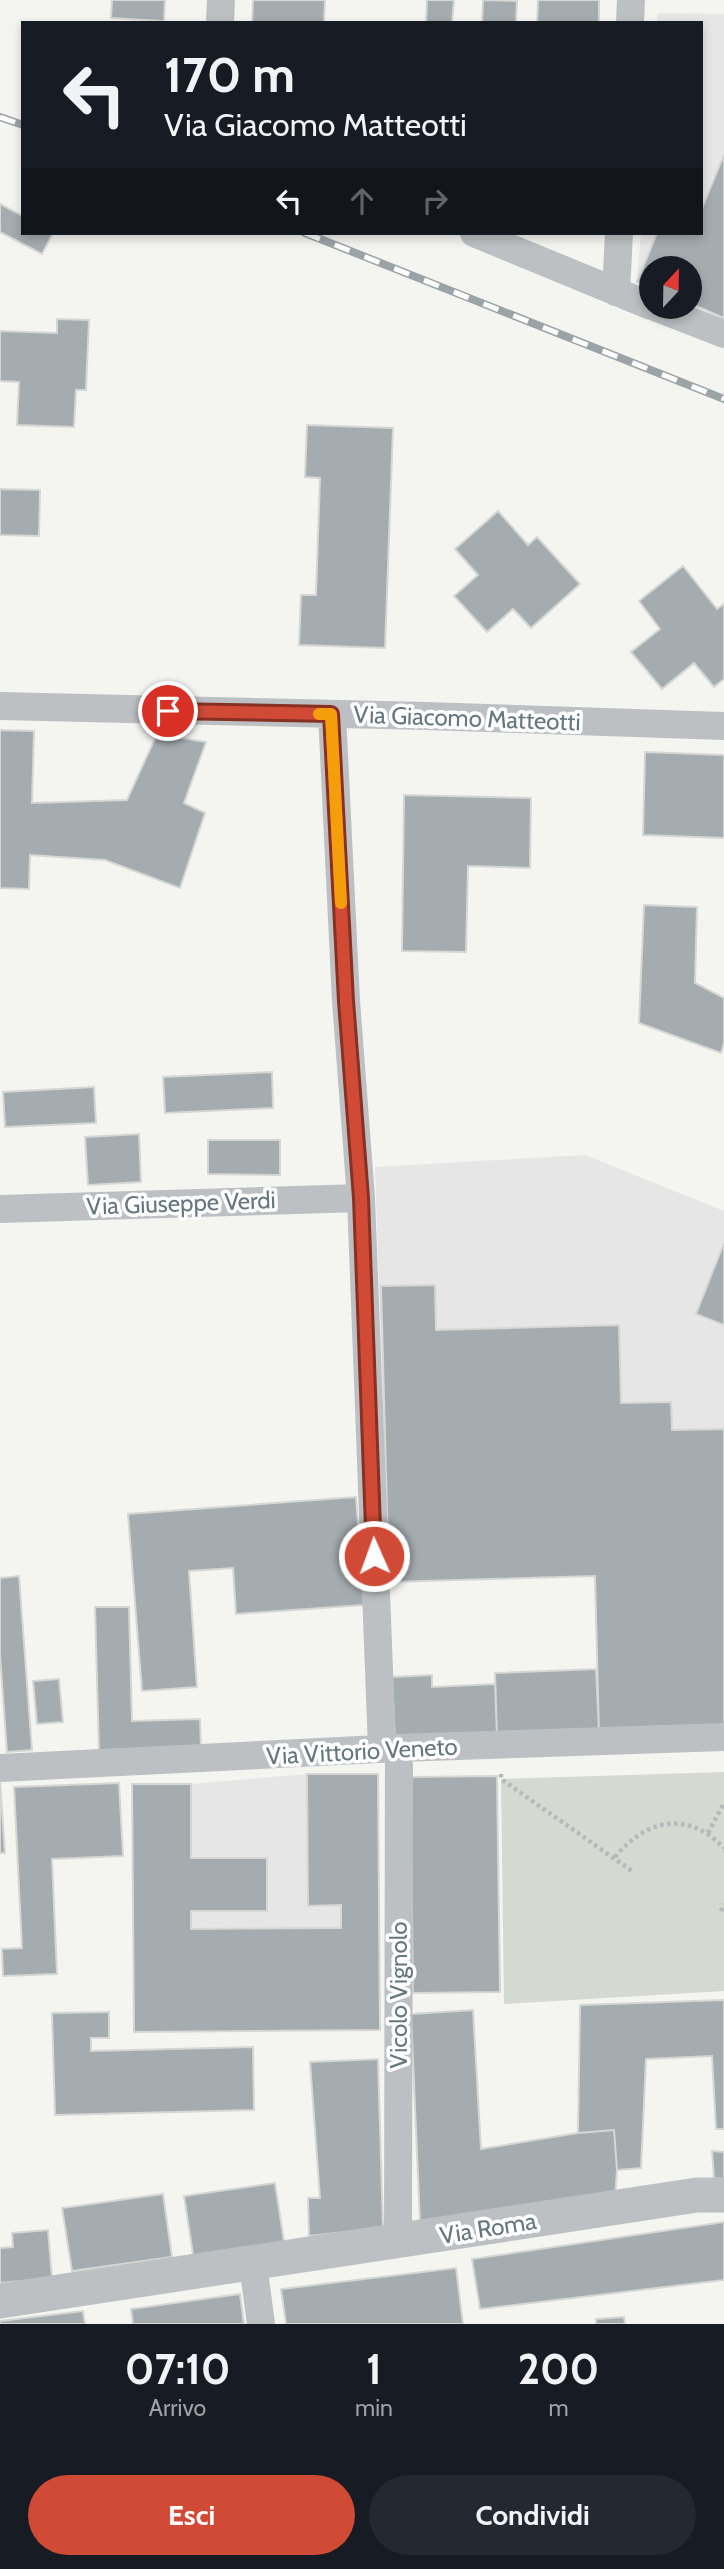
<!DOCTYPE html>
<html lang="it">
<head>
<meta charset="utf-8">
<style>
  body { margin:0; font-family:Cabin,sans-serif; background:#242831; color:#f1f3f6; height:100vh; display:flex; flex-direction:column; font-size:26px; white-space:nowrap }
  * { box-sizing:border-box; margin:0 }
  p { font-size:23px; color:#9ea1a6 }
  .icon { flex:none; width:38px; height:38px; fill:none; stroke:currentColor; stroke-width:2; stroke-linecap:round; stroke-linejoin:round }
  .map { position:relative; height:2324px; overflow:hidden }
  .side { display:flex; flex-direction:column; background:#171b24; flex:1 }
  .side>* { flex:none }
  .guide { position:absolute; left:21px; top:21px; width:682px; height:214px; border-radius:0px; box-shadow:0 4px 10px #0003; background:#171b24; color:#f1f3f6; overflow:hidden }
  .needle { width:46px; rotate:22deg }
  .fabs { position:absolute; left:639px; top:256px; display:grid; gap:14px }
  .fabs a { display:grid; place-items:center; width:63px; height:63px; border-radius:50%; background:#171b24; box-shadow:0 4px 10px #0003; font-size:35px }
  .pin { position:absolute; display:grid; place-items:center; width:60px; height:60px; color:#fff; margin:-30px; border:4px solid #fff; border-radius:50%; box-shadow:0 2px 7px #0007 }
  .me { position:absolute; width:77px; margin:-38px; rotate:358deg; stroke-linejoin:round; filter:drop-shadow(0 0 5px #0008) }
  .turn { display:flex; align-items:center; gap:24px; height:147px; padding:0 28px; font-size:32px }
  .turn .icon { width:91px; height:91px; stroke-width:2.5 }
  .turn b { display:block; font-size:49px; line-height:60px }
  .lanes { display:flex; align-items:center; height:66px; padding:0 28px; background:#0003; justify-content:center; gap:35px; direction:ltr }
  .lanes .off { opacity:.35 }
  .eta { display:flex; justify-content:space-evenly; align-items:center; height:119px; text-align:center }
  .eta b { font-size:42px; font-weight:700; line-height:49px }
  .button { display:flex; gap:14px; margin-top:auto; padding:14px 28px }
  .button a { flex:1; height:80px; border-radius:42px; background:#d14a35; color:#fff; font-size:28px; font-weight:700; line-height:80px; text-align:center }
  .button a+a { background:#242831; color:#f1f3f6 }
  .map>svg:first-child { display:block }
  .built { fill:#e5e6e5 }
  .green { fill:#d4d9d1 }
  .building { fill:#a4acb0; stroke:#d6d6d4; stroke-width:2 }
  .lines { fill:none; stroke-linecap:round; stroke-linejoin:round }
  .path { stroke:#b6b9bb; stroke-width:4.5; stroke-dasharray:3.5 3.5; stroke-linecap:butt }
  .minor { stroke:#bcc0c3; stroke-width:28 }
  .tertiary { stroke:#bcc0c3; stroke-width:35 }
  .rail-casing { stroke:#9ca3a7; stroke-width:8 }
  .rail { stroke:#fff; stroke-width:5; stroke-dasharray:16; stroke-linecap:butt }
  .route-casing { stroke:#883022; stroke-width:18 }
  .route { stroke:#d14a35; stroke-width:12 }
  .slow { stroke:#f59e0b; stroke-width:12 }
  .labels { text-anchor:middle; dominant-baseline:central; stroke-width:7; stroke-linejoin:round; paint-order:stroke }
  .street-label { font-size:24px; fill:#67777f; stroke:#fff }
</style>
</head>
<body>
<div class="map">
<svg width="724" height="2324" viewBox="0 0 724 2324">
  <rect width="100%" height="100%" fill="#f4f4f1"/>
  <path class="built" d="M 658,13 L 724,14 L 724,318 L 690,303 L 690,268 L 651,268 L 651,287 L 637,282 L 641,233 L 702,233 L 702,23 L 657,23 Z
    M 585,1155 L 724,1211 L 724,1726 L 599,1732 L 594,1576 L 389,1582 L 375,1167 Z
    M 307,1774 L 378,1774 L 380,2030 L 134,2032 L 132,1784 L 191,1784 Z"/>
  <path class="green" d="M 724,1772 L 724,1991 L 504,2004 L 501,1779 Z"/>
  <path class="building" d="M 112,0 L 165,0 L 164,21 L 111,18 Z
    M 253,0 L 325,0 L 324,23 L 252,23 Z
    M 427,0 L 454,0 L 452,23 L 426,23 Z
    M 483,0 L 517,1 L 516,23 L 482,23 Z
    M 538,0 L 599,0 L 599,23 L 537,23 Z
    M 724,155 L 724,318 L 690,303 L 690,268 L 651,268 L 651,287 L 637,282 L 657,233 L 702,233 L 702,208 Z
    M 0,204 L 23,216 L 23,233 L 53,233 L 42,254 L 0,232 Z
    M 57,319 L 89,320 L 86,390 L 76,390 L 74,427 L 17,425 L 19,382 L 0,381 L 0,331 L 57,333 Z
    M 307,425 L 393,428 L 385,648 L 299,645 L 301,595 L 316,595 L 320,478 L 305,477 Z
    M 0,489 L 40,490 L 39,536 L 0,535 Z
    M 498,511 L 528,545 L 537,537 L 580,584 L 531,628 L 513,609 L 487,632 L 454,596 L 478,575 L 455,549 Z
    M 683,566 L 717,609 L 724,604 L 724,679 L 714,687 L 694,663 L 662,689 L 631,652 L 660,629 L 639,601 Z
    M 0,730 L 34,731 L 32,803 L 127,800 L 157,734 L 206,742 L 184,803 L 205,813 L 180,888 L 105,860 L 30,855 L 29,889 L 0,888 Z
    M 645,752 L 724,755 L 724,838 L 643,835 Z
    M 404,795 L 531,798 L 530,868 L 468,866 L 466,952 L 402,951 Z
    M 644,905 L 697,907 L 695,983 L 724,998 L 724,1043 L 721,1053 L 639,1023 Z
    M 272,1072 L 273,1108 L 165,1113 L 163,1077 Z
    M 94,1087 L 96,1123 L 5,1127 L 3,1092 Z
    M 139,1134 L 141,1182 L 88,1185 L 85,1137 Z
    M 208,1140 L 280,1140 L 280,1175 L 208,1174 Z
    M 724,1243 L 724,1325 L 696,1314 Z
    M 435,1285 L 436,1330 L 619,1325 L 621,1403 L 671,1402 L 672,1430 L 724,1429 L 724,1726 L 599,1732 L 595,1576 L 389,1582 L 381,1286 Z
    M 356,1497 L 364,1605 L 236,1614 L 233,1568 L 189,1571 L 197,1687 L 142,1691 L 128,1514 Z
    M 19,1576 L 32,1750 L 7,1752 L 0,1655 L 0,1578 Z
    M 95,1607 L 129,1607 L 132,1721 L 200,1719 L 201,1748 L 99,1751 Z
    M 596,1669 L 599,1732 L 497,1736 L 495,1673 Z
    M 432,1675 L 432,1687 L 495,1684 L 497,1736 L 395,1740 L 392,1677 Z
    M 59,1679 L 63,1722 L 37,1724 L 33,1681 Z
    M 307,1774 L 378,1774 L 380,2030 L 134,2032 L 132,1784 L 191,1784 L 191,1858 L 267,1858 L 267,1911 L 191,1911 L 191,1929 L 341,1928 L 341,1905 L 308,1906 Z
    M 497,1776 L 500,1992 L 413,1993 L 410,1777 Z
    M 0,1781 L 5,1853 L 0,1853 Z
    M 119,1783 L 123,1856 L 52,1859 L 57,1974 L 3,1976 L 2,1949 L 22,1948 L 14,1787 Z
    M 724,2000 L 724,2129 L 716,2129 L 712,2056 L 646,2059 L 641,2168 L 617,2170 L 614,2130 L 578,2133 L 580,2005 Z
    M 473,2010 L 481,2149 L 578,2133 L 614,2130 L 617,2170 L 615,2197 L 420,2222 L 411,2014 Z
    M 109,2012 L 109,2038 L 91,2038 L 91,2051 L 253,2047 L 254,2110 L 55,2115 L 52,2013 Z
    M 378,2059 L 383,2228 L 309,2236 L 308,2198 L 320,2198 L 310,2062 Z
    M 712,2151 L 724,2152 L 724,2179 L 714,2178 Z
    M 275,2183 L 285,2248 L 194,2261 L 184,2196 Z
    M 163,2194 L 172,2257 L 72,2271 L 62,2208 Z
    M 724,2222 L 724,2280 L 480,2309 L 472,2259 Z
    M 48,2230 L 52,2278 L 0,2283 L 0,2248 L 13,2247 L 12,2233 Z
    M 456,2268 L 463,2324 L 286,2324 L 281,2289 Z
    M 240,2294 L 244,2324 L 133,2324 L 131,2309 Z
    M 83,2311 L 85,2324 L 0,2324 L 0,2321 Z
    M 624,2317 L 625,2324 L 596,2324 L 596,2319 Z"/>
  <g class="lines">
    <path class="path" d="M 501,1774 L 501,1779 L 632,1871
      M 708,1833 L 724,1803
      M 615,1857 C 646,1819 688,1810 724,1848
      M 721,1911 L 724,1904"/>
    <path class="minor" d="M 220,23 L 221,0
      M 630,23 L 631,0
      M 474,233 L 651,306
      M 616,292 L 619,233
      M 652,306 L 724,334
      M 0,706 L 426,716 L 724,726
      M 332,714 L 346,1001 L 361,1198 L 382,1749
      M 0,1209 L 361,1198
      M 0,1768 L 399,1748 L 724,1737
      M 398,2242 L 399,1748
      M 253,2264 L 261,2324"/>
    <path class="tertiary" d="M 0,2301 L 697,2195 L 724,2195"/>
    <g class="rail-casing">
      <path id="rail" d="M 0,117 L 23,125
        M 305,233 L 724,399"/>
    </g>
    <use href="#rail" class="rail"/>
  </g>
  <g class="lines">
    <g class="route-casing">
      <path id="route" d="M 168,711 L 331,714 L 346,1001 L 361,1198 L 374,1556"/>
    </g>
    <use href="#route" class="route"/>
    <path class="slow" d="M 319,714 L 331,714 L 341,903"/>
  </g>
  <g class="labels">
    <g class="street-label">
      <text transform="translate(467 718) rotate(2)">Via Giacomo Matteotti</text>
      <text transform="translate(181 1203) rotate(-2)">Via Giuseppe Verdi</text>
      <text transform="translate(362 1751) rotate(-3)">Via Vittorio Veneto</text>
      <text transform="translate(398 1995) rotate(-90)">Vicolo Vignolo</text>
      <text transform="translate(488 2228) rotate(-9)">Via Roma</text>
    </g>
  </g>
</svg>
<div class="fabs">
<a><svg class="needle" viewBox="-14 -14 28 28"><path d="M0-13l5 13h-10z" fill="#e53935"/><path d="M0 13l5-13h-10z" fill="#9ea1a6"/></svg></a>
</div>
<div class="pin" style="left:168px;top:711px;background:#d93025"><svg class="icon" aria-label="arrive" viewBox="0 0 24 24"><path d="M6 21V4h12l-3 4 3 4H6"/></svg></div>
<svg class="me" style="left:374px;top:1556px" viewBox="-20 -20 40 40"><circle r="17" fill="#d14a35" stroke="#fff" stroke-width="3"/><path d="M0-11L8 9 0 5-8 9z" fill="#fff"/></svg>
<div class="guide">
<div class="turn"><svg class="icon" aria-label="left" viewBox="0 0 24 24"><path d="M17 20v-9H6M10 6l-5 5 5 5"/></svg><div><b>170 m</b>Via Giacomo Matteotti</div></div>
<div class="lanes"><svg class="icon" aria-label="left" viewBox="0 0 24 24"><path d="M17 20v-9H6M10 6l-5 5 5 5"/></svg><svg class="icon off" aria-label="ahead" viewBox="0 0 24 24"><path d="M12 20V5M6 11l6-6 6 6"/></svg><svg class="icon off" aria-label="right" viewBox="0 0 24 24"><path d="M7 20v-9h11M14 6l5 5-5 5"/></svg></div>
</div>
</div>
<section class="side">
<div class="eta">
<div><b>07:10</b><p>Arrivo</p></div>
<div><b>1</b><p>min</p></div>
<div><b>200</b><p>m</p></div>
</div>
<div class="button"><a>Esci</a><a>Condividi</a></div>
</section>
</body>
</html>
